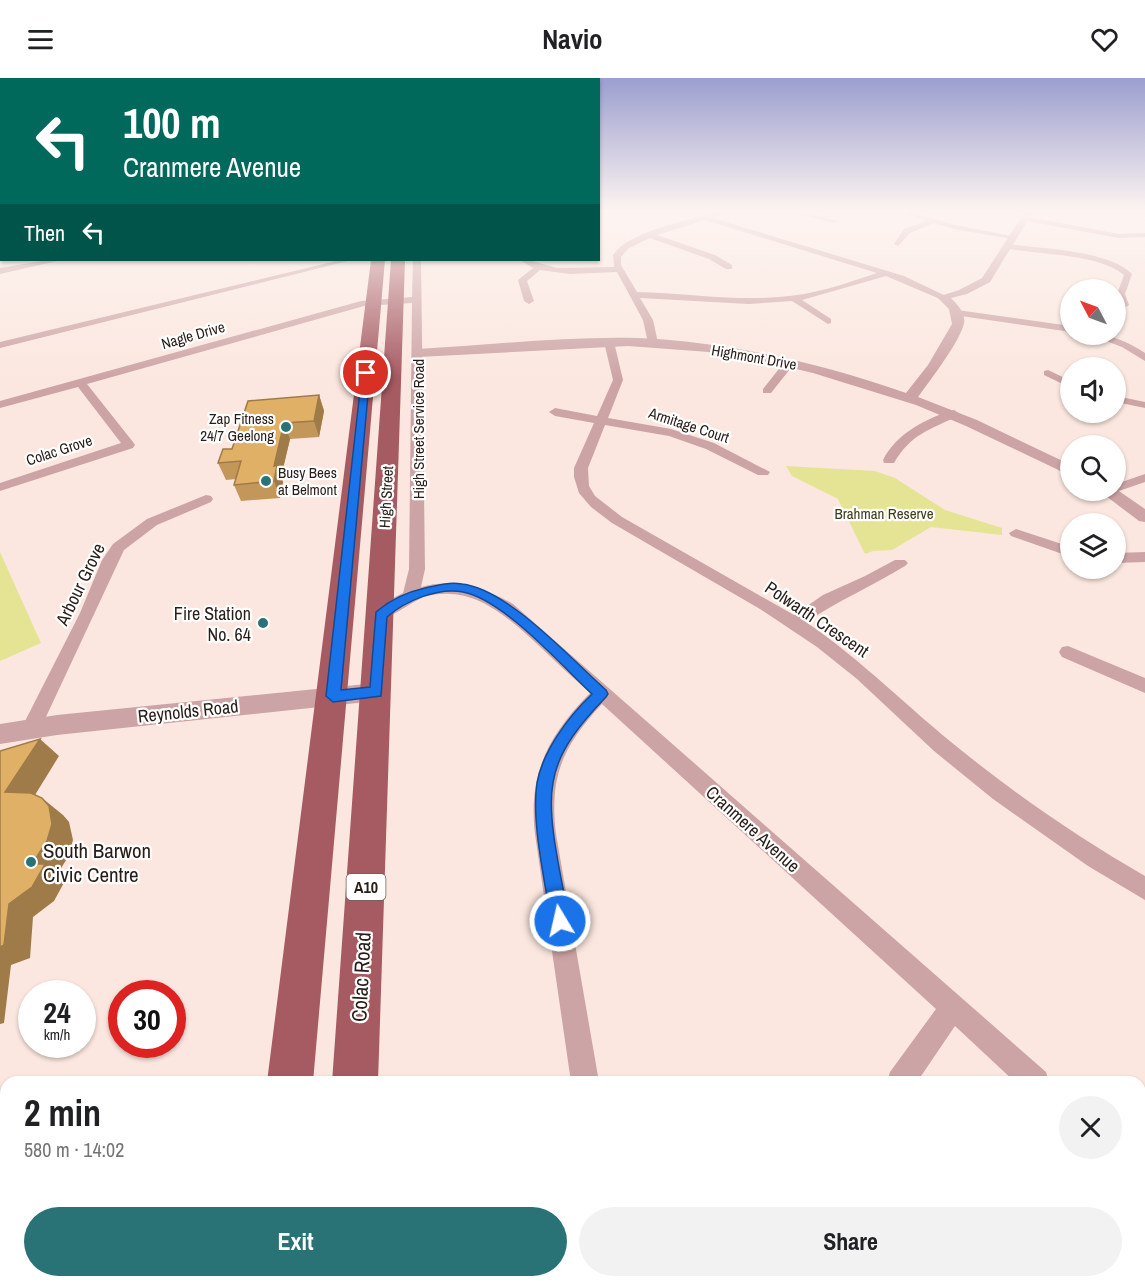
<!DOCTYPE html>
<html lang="en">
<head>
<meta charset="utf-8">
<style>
  body { margin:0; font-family:"Archivo Narrow",sans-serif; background:#f2f2f2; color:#202124; height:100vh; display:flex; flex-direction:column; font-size:22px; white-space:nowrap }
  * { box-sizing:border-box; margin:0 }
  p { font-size:20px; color:#757577 }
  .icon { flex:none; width:33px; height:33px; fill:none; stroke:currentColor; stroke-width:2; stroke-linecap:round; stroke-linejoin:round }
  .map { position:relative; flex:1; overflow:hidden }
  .panel { position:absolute; left:0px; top:998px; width:1146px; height:212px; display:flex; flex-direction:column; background:#fff; border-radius:18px 18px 0 0; box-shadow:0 2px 4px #0004 }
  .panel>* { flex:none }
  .banner { position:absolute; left:0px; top:0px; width:600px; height:183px; box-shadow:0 2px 4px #0004; background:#00695c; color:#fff; overflow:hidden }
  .needle { width:39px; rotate:311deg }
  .tools { position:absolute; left:1060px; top:201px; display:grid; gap:12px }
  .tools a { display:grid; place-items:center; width:66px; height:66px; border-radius:50%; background:#fff; box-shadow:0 2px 4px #0004; font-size:30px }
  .speed { position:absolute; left:18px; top:902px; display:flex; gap:12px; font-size:30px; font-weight:700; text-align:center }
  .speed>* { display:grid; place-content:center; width:78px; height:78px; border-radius:50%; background:#fff; box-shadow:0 2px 4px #0004; line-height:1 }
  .speed small { font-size:15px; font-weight:400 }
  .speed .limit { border:9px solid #d22; background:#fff; color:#111 }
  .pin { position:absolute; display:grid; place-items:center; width:51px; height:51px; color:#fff; margin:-26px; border:3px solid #fff; border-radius:50%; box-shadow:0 2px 6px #0007 }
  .me { position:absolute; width:66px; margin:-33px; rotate:351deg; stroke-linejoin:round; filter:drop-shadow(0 0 4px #0008) }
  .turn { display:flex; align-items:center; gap:21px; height:126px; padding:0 24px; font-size:27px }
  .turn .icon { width:78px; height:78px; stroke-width:2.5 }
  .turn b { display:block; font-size:42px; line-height:51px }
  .then { display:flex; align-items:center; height:57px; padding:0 24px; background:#0003; gap:12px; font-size:22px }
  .round { display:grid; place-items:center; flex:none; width:63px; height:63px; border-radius:32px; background:#f2f2f2 }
  .summary { display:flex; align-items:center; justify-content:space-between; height:102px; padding:0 24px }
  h1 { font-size:36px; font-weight:800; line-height:45px }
  .action { display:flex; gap:12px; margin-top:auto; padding:12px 24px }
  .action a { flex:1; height:69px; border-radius:36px; background:#297377; color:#fff; font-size:24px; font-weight:800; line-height:69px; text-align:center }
  .action a+a { background:#f2f2f2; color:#202124 }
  header { display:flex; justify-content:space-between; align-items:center; height:78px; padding:0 24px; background:#fff; font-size:27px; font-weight:800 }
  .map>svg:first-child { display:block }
  .green { fill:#e5e494 }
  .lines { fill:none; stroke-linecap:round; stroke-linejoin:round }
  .minor { fill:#cda4a6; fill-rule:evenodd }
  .tertiary { fill:#cda4a6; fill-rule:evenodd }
  .trunk { fill:#a65a62; fill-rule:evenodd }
  .wall { fill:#c29759 }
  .shaded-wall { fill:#9e7b48 }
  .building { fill:#e1b067; stroke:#9e7b48; stroke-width:1.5 }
  .route { fill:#1a73e8; stroke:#114b97; stroke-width:1.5 }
  .poi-dot { fill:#297377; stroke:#fff; stroke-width:2 }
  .labels { text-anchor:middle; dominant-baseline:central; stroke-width:4.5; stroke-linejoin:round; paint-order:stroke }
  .far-street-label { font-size:15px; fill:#281d18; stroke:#fff }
  .far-poi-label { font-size:15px; fill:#281d18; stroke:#fff; text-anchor:end }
  .far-park-label { font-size:15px; fill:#3e3d18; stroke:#fff }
  .shield { fill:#fff; stroke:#68615d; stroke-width:1.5 }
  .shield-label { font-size:16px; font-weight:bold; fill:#281d18 }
  .street-label { font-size:18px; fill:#281d18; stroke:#fff }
  .poi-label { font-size:18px; fill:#281d18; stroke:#fff; text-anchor:end }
  .near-poi-label { font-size:21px; fill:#281d18; stroke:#fff; text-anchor:start }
  .near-street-label { font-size:21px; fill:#281d18; stroke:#fff }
</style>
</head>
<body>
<header><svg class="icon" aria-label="menu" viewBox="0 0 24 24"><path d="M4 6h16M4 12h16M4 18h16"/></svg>Navio<svg class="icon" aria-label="heart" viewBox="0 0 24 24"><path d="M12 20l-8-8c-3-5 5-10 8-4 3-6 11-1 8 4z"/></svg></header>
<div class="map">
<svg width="1145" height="1208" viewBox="0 0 1145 1208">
  <rect width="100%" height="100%" fill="#fbe7df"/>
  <path class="green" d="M 786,388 L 875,393 L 895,400 L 945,432 L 1002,450 L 1002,457 L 931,449 L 892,472 L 873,473 L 865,476 L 838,421 L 792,398 Z
    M 0,474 L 41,565 L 0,583 Z"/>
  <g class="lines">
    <path class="minor" d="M 0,132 L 2,132 L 2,134 L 0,134 Z
      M 724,132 L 734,132 L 713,140 L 904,198 L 948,219 L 940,221 L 886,198 L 802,222 L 831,241 L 831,245 L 828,246 L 792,223 L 749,226 L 640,220 L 653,242 L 658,265 L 653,268 L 648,265 L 643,242 L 617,194 L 570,196 L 540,192 L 527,203 L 534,223 L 529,226 L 524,223 L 518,202 L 533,190 L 520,182 L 529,182 L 557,190 L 614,189 L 613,177 C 629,152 696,141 724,132 ZM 705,142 L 877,195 C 845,206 812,217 779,219 C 732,223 684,215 637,214 L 621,187 L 621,179 L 629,170 L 650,160 L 709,181 L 726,191 L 732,191 L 732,187 L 715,177 L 657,157 Z
      M 783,132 L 795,132 L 838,143 L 834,145 Z
      M 896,132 L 905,132 L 955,147 L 1017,159 L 1013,161 L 954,151 L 934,145 L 910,155 L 898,168 L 894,166 L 904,151 L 927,143 Z
      M 1025,138 L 1118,156 L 1145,155 L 1145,159 L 1118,160 L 1022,142 Z
      M 0,158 L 2,158 L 2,162 L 0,162 Z
      M 1008,166 C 1041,171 1109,172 1132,196 L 1125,216 L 1129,227 L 1124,230 L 1119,227 L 1117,216 L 1124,197 C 1097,175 1039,177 1005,170 L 1004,168 Z
      M 48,182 L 62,182 L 0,196 L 0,190 Z
      M 340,182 L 352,182 L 0,270 L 0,264 Z
      M 413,182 L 421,182 L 425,491 L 421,509 C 453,500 484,510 513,526 L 1046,994 L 1049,1004 L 1015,1004 L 955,948 L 917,1004 L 887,1004 L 890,994 L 936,931 L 602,626 C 563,668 549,698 556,756 L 599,1004 L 571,1004 L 535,756 C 528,695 548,658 590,615 C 572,599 554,582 536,565 C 505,537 473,507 427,518 C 412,522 388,545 374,541 L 372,537 L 389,522 L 403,515 L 409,491 L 412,225 L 364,228 L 87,306 L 133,364 L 135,367 L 133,370 L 0,413 L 0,405 L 121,365 L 78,309 L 0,330 L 0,323 L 361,223 L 412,219 Z
      M 957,232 L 1071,248 L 1071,254 L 954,237 L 954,233 Z
      M 1088,256 C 1110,256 1127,263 1145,275 L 1145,283 L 1122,269 Z
      M 605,262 L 614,264 L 623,302 L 608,340 L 671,351 L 714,365 L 770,394 L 768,397 L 758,397 L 706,371 L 669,358 L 605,347 L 588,390 L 589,408 L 595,418 L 622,439 L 794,537 L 823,517 L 865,498 L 895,482 L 905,482 L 908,485 L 905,488 C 872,508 838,523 806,544 C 862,582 908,630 961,672 C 1019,719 1081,761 1145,798 L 1145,822 L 1088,788 L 993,721 L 934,673 L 857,601 L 817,569 L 760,531 L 612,445 L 591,429 L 579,415 L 574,399 L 574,390 L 594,345 L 555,338 L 549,334 L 555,330 L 597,338 L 613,302 L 604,264 Z
      M 790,281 L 795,284 L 794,286 L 771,315 L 763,315 L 763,311 L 786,282 Z
      M 1048,292 L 1071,303 L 1071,310 L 1044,297 L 1044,293 Z
      M 1116,318 L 1145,324 L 1145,330 L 1116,324 Z
      M 954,332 L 960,336 L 958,338 C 929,352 911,356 894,385 L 884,385 L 883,382 C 896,356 926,340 954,332 Z
      M 1145,396 L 1145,404 L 1116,414 L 1111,412 L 1116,412 L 1116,406 Z
      M 206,417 L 211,418 L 213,421 L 211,424 L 157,447 L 124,472 L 38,656 L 31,659 L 24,656 L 21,651 L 80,535 L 102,482 L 113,466 L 147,441 Z
      M 1016,451 L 1071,469 L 1071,479 L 1011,458 L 1009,455 Z
      M 1145,474 L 1145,484 L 1116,485 L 1116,475 Z
      M 1068,568 L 1145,600 L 1145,615 L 1062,579 L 1059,574 L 1062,569 Z
      M 1140,1080 L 1145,1082 L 1145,1115 L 1140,1113 Z
      M 600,1203 L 632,1203 L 632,1208 L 600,1208 Z"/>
    <path class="tertiary" d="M 1026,132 L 1034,132 L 990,204 L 967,216 L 951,220 C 957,226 966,236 964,245 C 961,262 929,304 918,319 L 977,342 L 1071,387 L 1071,398 L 966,348 L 916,327 L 813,295 L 763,283 L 709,274 L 628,268 L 418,279 L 412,275 L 418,271 C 489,267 567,258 638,260 C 729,264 820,285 906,315 L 928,287 L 952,246 L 949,231 L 937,219 L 959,212 L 982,200 Z
      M 1116,411 L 1145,431 L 1145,444 L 1139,443 L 1098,412 Z
      M 376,605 L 384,608 L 387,614 L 384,620 L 376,623 L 57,657 L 0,666 L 0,646 L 57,637 Z"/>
    <path class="trunk" d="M 371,182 L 385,182 L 313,1004 L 267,1004 Z
      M 391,182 L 405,182 L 378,1004 L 332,1004 Z
      M 242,1203 L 296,1203 L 296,1208 L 242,1208 Z
      M 317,1203 L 371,1203 L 371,1208 L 317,1208 Z"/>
  </g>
  <path class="wall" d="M 319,317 L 324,333 L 319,359 L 290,361 L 281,399 L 283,404 L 280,420 L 241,423 L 234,407 L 236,401 L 226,402 L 218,385 L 232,371 Z"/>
  <path class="shaded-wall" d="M 319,317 L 324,333 L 319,359 L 314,343 Z
    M 284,345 L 290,361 L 281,399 L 283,404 L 280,420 L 274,403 L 274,388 Z
    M 40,661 L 59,678 L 27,730 L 5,714 Z
    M 42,720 L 63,737 L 69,744 L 73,762 L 68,779 L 58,795 L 66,801 L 54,823 L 33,839 L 30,880 L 11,887 L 4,945 L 0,946 L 0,869 L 9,826 L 32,786 Z
    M 175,1203 L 198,1203 L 197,1205 L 179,1208 L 156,1208 Z"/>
  <path class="building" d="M 319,317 L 314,343 L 284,345 L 274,388 L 277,387 L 274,403 L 234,407 L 241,383 L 218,385 L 223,371 L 232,371 L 248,323 Z
    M 40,661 L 5,714 L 31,715 L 42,720 L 49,728 L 52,746 L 47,763 L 32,786 L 45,786 L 32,809 L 9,826 L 4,867 L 0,869 L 0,673 Z
    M 6,1078 L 6,1203 L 175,1203 L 174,1208 L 0,1208 L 0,1080 Z"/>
  <linearGradient id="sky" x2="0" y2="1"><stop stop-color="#9b9ecf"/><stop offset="0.44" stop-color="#fdf4f1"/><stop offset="1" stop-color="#fdf4f1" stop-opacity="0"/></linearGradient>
  <rect width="1145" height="301" fill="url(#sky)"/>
  <path class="route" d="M 366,293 L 370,295 L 341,612 L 370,609 L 376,534 C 390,522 407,514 425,510 C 438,507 449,504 462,506 C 508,511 571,581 606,612 L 608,616 L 606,619 C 583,643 558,671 553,705 C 546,742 563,804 569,843 L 566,849 L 560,851 L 553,849 L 551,843 C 545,803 531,743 537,705 C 543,672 569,638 592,616 C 561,587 504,522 463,514 C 438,509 405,523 387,539 L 381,618 L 333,624 L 326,618 L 362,295 Z"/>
  <g class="poi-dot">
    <circle cx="286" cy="349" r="6"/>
    <circle cx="266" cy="403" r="6"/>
    <circle cx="263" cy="545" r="6"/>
    <circle cx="31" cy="784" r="6"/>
  </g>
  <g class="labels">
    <g class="far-street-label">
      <text transform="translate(193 257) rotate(-16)">Nagle Drive</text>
      <text transform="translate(754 279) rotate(10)">Highmont Drive</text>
      <text transform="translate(689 347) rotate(18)">Armitage Court</text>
      <text transform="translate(418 351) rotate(-90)">High Street Service Road</text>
      <text transform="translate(59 372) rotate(-18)">Colac Grove</text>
      <text transform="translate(386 419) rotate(-87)">High Street</text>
    </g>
    <g class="far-poi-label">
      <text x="274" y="340">Zap Fitness<tspan x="274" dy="17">24/7 Geelong</tspan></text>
      <text x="278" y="394" text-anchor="start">Busy Bees<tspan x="278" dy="17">at Belmont</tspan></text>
    </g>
    <g class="far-park-label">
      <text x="884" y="435">Brahman Reserve</text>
    </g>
    <rect class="shield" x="346.5" y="796" width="39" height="26" rx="4.5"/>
    <g class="shield-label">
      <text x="366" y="809">A10</text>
    </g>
    <g class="street-label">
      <text transform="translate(80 506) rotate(-64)">Arbour Grove</text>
      <text transform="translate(817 541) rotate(34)">Polwarth Crescent</text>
      <text transform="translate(188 633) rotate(-6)">Reynolds Road</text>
      <text transform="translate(753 751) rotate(42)">Cranmere Avenue</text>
    </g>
    <g class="poi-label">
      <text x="251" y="535">Fire Station<tspan x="251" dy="21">No. 64</tspan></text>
    </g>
    <g class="near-poi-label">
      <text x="43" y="772">South Barwon<tspan x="43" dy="24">Civic Centre</tspan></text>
    </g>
    <g class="near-street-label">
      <text transform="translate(361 899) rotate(-87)">Colac Road</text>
    </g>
  </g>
</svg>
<div class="tools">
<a><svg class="needle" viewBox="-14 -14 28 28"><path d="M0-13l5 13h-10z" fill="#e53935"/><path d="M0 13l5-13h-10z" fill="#757577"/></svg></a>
<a><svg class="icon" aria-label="sound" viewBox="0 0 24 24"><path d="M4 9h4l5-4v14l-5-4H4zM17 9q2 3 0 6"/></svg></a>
<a><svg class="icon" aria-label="search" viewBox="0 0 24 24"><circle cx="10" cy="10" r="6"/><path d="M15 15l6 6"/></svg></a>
<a><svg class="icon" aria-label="layers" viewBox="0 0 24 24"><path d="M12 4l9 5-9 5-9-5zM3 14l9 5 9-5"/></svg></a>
</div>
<div class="speed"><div>24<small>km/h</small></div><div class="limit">30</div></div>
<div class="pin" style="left:366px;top:295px;background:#d93025"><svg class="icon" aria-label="arrive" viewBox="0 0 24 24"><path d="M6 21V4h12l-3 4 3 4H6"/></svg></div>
<svg class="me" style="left:560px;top:843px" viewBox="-20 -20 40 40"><circle r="17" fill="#1a73e8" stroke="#fff" stroke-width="3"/><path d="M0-11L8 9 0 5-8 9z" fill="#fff"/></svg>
<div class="banner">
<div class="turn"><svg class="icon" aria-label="left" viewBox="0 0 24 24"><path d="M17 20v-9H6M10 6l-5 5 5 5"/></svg><div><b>100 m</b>Cranmere Avenue</div></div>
<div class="then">Then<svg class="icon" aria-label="left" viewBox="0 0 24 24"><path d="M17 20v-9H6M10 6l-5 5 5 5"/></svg></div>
</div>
<section class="panel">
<div class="summary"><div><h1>2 min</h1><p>580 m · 14:02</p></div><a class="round"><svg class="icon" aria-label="close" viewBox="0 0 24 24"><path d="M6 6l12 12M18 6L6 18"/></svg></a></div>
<div class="action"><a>Exit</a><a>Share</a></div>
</section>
</div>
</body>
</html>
